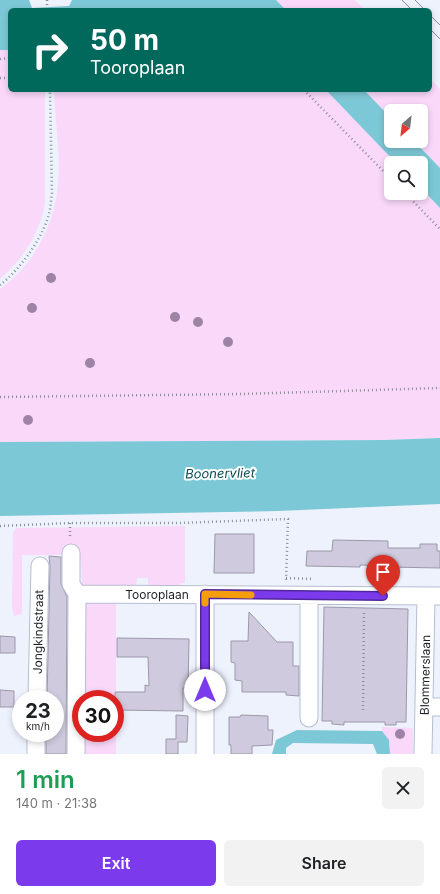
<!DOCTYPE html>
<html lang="en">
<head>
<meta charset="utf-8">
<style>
  body { margin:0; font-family:Inter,sans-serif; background:#f2f2f2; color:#202124; height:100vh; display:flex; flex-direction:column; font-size:15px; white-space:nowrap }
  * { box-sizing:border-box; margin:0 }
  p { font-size:13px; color:#757577 }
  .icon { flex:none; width:22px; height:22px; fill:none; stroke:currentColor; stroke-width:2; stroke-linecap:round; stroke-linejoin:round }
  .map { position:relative; height:754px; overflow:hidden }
  .side { display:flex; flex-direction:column; background:#fff; flex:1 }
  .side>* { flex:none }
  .guide { position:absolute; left:8px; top:8px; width:424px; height:84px; border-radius:6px; box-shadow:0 2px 6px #0003; background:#00695c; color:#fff; overflow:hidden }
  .needle { width:26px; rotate:208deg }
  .controls { position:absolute; left:384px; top:104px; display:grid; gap:8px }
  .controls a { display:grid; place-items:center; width:44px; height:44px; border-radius:6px; background:#fff; box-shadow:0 2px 6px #0003; font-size:20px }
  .speed { position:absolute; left:12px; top:690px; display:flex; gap:8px; font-size:20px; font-weight:700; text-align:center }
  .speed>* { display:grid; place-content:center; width:52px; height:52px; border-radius:50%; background:#fff; box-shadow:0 2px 6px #0003; line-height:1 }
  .speed small { font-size:10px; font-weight:400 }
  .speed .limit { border:6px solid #d22; background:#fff; color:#111 }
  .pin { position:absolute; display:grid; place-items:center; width:34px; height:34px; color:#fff; margin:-41px -17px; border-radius:50% 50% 50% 0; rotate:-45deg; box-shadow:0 0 4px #0007 }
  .pin .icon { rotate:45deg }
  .me { position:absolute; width:44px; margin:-22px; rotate:0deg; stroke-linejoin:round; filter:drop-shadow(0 0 3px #0008) }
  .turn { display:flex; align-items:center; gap:14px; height:84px; padding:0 16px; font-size:18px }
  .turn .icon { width:52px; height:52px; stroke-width:2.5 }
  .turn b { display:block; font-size:28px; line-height:34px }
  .round { display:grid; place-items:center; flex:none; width:42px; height:42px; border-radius:6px; background:#f2f2f2 }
  .headline { display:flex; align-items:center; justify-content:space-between; height:68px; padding:0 16px }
  h1 { font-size:24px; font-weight:600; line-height:30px; color:#1e9e55 }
  .primary-button { display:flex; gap:8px; margin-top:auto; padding:8px 16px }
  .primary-button a { flex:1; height:46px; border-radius:6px; background:#7c3aed; color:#fff; font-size:16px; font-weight:600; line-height:46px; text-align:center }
  .primary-button a+a { background:#f2f2f2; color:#202124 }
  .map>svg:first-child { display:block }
  .green { fill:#f9d8fa }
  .water { fill:#7dc8d6 }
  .building { fill:#cfcadd; stroke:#9c98aa }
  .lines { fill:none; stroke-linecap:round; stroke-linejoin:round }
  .minor-casing { stroke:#b6bed0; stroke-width:19 }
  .path { stroke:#8c9099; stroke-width:2.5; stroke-dasharray:1 3; stroke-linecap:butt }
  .minor { stroke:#fff; stroke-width:17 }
  .tram { stroke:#868a92; stroke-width:1 }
  .tree { fill:#9d83a6 }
  .route-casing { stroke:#51269a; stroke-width:10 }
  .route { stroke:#7c3aed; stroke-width:7 }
  .slow { stroke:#f59e0b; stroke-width:7 }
  .labels { text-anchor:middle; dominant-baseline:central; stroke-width:4; stroke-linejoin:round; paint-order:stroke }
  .street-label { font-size:12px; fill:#1d2026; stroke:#fff }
  .water-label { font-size:13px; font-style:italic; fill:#064c57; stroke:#fff }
</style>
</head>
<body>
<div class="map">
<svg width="440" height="754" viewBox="0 0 440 754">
  <rect width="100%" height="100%" fill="#edf2fd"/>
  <path class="green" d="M 276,0 L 355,0 L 365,10 L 286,10 Z
    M 0,50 L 10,50 L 10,90 L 45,90 L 45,203 C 40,233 23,259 0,279 Z
    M 430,78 L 440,89 L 440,168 L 414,141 L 421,141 L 421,111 L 391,111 L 391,118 L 364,90 L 430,90 Z
    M 54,90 L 326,90 L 396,163 L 391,163 L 391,193 L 421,193 L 421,188 L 440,208 L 440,438 L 385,440 L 0,442 L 0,289 C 34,265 54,225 58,185 C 61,154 55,121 54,90 Z
    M 185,526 L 185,583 L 181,583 L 179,587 L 148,586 L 148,578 L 137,578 L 136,586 L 82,588 L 81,562 L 79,555 L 22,555 L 22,614 L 14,616 L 12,607 L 13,533 L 16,528 Z
    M 84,600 L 116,601 L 116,754 L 82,754 L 82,733 L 115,733 L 115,699 L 107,699 L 106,691 L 106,699 L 83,699 Z
    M 382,727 L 413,728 L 413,754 L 390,754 L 390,744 L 382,731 Z"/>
  <path class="water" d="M 0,0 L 29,0 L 32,8 L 69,6 L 72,0 L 276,0 L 286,10 L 10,10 L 10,50 L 0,50 Z
    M 326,90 L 364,90 L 391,118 L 391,141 L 414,141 L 440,168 L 440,208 L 421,188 L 421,163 L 396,163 Z
    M 440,438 L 440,504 L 278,511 L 0,516 L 0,442 L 385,440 Z
    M 297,730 L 382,731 L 389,740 L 390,754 L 377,754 L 373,744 L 293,743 L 286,748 L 286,754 L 272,754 L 276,740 Z"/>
  <path class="building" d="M 215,534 L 254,534 L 254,573 L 214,573 Z
    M 333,540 L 388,541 L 388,548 L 420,548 L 420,544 L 437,544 L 437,551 L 440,551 L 440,568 L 388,567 L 388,566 L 360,565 L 360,567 L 306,566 L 307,551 L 332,551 Z
    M 49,556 L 61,557 L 61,584 L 67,597 L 66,754 L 46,754 L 46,733 L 55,733 L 55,699 L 47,699 L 50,566 Z
    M 324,607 L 408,609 L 406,722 L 396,722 L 396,725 L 385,725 L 385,722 L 344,722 L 344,725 L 332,724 L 332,721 L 322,721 Z
    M 249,612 L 277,642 L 293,642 L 293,666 L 299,666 L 299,696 L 286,695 L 286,692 L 242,692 L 242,681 L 235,680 L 235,663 L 231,662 L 231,641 L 248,641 Z
    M 0,636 L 15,637 L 15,653 L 0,653 Z
    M 117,638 L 189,639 L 188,688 L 183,688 L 183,711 L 115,710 L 115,692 L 145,692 L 145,685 L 149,686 L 148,657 L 117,657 Z
    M 0,690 L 14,691 L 14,707 L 0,707 Z
    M 176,715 L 188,716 L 187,742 L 178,742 L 178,754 L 166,754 L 166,739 L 176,739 Z
    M 241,715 L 268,716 L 268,730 L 273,730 L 272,745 L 252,746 L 252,754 L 231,754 L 231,745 L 229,745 L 229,717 L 240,717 Z"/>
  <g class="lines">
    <g class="minor-casing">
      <path id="minor" d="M 71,553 L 71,584 L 77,594
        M 77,594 L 440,596
        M 309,596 L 309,718
        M 37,699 L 40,566
        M 424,707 L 440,707
        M 36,754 L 36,733
        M 76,754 L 77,594
        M 205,754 L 205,594
        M 423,754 L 426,596"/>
    </g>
    <path class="path" d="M 47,0 L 47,10
      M 0,59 L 10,58
      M 0,78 L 10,78
      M 304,90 L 391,179
      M 405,193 L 440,229
      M 0,285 C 20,270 46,234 50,209 C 51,204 51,199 52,194 L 50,90
      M 0,397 L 243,394 L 440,388
      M 70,523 L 70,539
      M 0,526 L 70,523 L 179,523 L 288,519 L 286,581
      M 286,578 L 314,579
      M 363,710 L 364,610"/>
    <use href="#minor" class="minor"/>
    <path class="tram" d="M 402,0 L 412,10
      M 415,0 L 425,10
      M 430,15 L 440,25
      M 430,29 L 440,39"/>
  </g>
  <g class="tree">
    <circle cx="51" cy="278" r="5"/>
    <circle cx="32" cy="308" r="5"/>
    <circle cx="175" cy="317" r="5"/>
    <circle cx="198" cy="322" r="5"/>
    <circle cx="228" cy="342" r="5"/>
    <circle cx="90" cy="363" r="5"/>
    <circle cx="28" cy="420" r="5"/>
    <circle cx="400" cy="734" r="5"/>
  </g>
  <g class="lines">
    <g class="route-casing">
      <path id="route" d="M 205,690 L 205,594 L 383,596"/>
    </g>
    <use href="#route" class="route"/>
    <path class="slow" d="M 205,603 L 205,594 L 251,595"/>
  </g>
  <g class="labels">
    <g class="street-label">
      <text x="157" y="594">Tooroplaan</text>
      <text transform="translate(38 632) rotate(-89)">Jongkindstraat</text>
      <text transform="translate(425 675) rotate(-89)">Blommerslaan</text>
    </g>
    <g class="water-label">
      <text transform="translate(220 473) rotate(-1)">Boonervliet</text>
    </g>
  </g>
</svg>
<div class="controls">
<a><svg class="needle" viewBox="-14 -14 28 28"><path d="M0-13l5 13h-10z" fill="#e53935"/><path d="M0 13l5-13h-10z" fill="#757577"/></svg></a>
<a><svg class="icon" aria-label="search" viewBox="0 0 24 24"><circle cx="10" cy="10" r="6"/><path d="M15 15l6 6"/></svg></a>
</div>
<div class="speed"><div>23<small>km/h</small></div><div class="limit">30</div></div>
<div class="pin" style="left:383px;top:596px;background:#d93025"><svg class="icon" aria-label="arrive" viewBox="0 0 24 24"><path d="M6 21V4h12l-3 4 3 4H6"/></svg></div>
<svg class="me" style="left:205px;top:690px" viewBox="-20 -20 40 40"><circle r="19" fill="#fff"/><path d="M0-13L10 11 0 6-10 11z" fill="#7c3aed"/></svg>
<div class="guide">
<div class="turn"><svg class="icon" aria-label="right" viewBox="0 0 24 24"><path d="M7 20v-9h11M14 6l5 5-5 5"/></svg><div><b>50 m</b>Tooroplaan</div></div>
</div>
</div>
<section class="side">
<div class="headline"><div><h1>1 min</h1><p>140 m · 21:38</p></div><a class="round"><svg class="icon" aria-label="close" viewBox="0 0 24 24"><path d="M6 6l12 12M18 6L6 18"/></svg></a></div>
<div class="primary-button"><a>Exit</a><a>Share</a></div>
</section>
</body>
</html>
